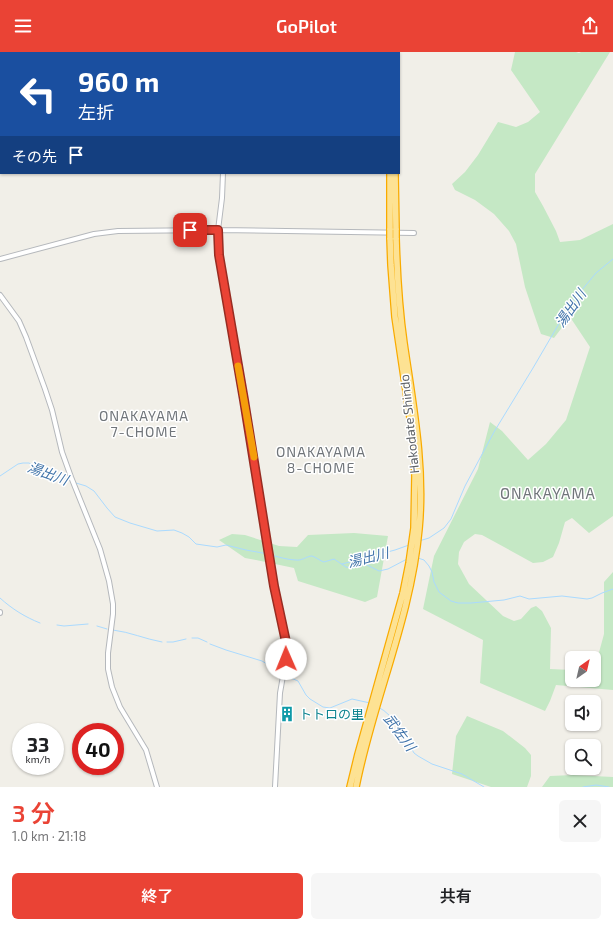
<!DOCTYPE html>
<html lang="ja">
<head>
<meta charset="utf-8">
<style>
  body { margin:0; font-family:"Exo 2","Noto Sans JP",sans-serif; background:#f6f6f6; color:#202124; height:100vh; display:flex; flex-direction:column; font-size:15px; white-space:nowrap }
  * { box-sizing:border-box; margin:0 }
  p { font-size:13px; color:#757577 }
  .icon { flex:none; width:22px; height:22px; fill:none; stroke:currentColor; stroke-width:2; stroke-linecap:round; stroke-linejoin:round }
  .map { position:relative; height:735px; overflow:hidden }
  .drawer { display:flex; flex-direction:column; background:#fff; flex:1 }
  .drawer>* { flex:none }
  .top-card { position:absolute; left:0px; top:0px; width:400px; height:122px; box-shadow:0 1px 3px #0004; background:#1a4fa0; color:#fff; overflow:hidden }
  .needle { width:26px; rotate:34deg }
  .fabs { position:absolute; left:565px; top:599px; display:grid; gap:8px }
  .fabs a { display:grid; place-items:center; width:36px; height:36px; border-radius:6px; background:#fff; box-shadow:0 1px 3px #0004; font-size:20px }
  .speed { position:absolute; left:12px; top:671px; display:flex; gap:8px; font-size:20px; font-weight:700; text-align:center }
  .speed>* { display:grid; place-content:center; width:52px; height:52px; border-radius:50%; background:#fff; box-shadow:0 1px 3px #0004; line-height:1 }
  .speed small { font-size:10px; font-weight:400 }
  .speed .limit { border:6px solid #d22; background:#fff; color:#111 }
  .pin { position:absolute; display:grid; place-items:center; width:34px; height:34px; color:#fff; margin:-17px; border-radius:8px; box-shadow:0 2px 6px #0006 }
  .me { position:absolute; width:44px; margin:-22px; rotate:359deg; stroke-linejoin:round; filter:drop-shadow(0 0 3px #0008) }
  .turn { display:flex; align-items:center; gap:14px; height:84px; padding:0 12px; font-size:18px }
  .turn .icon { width:52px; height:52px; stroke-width:2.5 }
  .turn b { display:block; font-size:28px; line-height:34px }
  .then { display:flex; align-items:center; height:38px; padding:0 12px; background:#0003; gap:8px; font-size:15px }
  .round { display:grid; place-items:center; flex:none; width:42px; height:42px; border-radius:6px; background:#f6f6f6 }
  .summary { display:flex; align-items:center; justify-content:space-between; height:68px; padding:0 12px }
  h1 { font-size:24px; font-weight:600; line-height:30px; color:#ea4335 }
  .action { display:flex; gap:8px; margin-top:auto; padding:8px 12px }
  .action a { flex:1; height:46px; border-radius:6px; background:#ea4335; color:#fff; font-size:16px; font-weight:600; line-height:46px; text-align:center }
  .action a+a { background:#f6f6f6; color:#202124 }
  header { display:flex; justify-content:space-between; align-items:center; height:52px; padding:0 12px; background:#ea4335; color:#fff; font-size:18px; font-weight:600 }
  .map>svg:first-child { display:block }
  .green { fill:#c5e8c5 }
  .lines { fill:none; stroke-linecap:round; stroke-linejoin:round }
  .stream { stroke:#aadaff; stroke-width:1 }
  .tertiary-casing { stroke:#b5b8bc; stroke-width:6 }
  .motorway-casing { stroke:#f9ab00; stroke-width:8 }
  .tertiary { stroke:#fff; stroke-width:4 }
  .motorway { stroke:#fde293; stroke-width:5.5 }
  .motorway-bridge-casing { stroke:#f9ab00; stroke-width:8; stroke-linecap:butt }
  .motorway-bridge { stroke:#fde293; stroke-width:5.5 }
  .route-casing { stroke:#982c22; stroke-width:10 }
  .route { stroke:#ea4335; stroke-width:7 }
  .slow { stroke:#f59e0b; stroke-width:7 }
  .labels { text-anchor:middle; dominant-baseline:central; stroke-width:3; stroke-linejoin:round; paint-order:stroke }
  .street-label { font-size:13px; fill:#5f6368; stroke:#fff }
  .culture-label { font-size:13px; fill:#0d838f; stroke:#fff; text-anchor:start }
  .water-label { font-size:14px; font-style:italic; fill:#4174aa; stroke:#fff }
  .neighbourhood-label { font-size:14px; letter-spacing:1px; fill:#70757a; stroke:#fff }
  .quarter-label { font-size:15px; letter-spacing:1px; fill:#70757a; stroke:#fff }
</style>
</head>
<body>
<header><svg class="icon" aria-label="menu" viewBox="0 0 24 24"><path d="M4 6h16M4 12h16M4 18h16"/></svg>GoPilot<svg class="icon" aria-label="share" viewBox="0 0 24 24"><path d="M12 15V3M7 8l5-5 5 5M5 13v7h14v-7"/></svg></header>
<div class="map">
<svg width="613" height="735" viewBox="0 0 613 735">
  <rect width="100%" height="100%" fill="#f1efe8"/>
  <path class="green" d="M 515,0 L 576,0 L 579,1 L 581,0 L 610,0 L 535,122 L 535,140 L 543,154 L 556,179 L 560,190 L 580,188 L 613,172 L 613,464 L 589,481 L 572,466 L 565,470 L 559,491 L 553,505 L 543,510 L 533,511 L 482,483 L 475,482 L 464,490 L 459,500 L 458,512 L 469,532 L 503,564 L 514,569 L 521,567 L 531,556 L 536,554 L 542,559 L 551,576 L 550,617 L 572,618 L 572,628 L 594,628 L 594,619 L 604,582 L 604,530 L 613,520 L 613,638 L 556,633 L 550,649 L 545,659 L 480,631 L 483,588 L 423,557 L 434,504 L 478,417 L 490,370 L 502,379 L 528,408 L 546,392 L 566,368 L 590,295 L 570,265 L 554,286 L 541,282 L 534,262 L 525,235 L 516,192 L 509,179 L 494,162 L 475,148 L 455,138 L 452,132 L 465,120 L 478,103 L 498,70 L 516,75 L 528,70 L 540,60 L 511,18 Z
    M 354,481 L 388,484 L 377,545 L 365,550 L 298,529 L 294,516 L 256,508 L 245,506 L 219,488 L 232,482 L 245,483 L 279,494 L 297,495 L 308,483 Z
    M 467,664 L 503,679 L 525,696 L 531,703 L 531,724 L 527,735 L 491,735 L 452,722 L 456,684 Z
    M 573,723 L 613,725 L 613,735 L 542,735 L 550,724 Z"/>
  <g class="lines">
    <path class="stream" d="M 0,424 L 18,412 L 23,411 L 29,411 L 43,419 L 71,429
      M 76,431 L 86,434 L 94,439 L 107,456 L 115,465 L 130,471 L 157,479 L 174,478 L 182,481 L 189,485 L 196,492 L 217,495 L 226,493 L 246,498 L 268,502
      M 419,489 L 429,486 L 444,476 L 451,467 L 465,434 L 494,380 L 533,316 L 571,251 L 596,221 L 613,207
      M 271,503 C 279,505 288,508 296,508 C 302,509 307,504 312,504 C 316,505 320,509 324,510 L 334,507 L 346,515 L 352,516 L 362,512 L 365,512 L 379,519 L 388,517 L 407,507
      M 418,506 L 424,508 L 429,514 L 432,520 L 434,530 L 439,540 L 451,549 L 458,551 L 471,551 L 504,548 L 520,544 L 529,547 L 562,544 L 587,547 L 592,546 L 602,541 L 613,537
      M 342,512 L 395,498 L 409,493
      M 0,546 C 12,557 25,565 40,571
      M 57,573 L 64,574 L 88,572
      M 97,574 L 107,577
      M 113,578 C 130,580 145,587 162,590
      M 192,586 L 198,586 L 207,590
      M 167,590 L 173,590 L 186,587
      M 210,592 L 226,598 L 262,609 L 282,621
      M 284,623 L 298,629 L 306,643 L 310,647 L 323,655 L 330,656 L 352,647 L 370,651
      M 378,655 C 395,663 405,686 414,701 L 418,704 L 432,712 L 462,722 L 484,735
      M 583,735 L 596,733 L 609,735"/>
    <g class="tertiary-casing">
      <path id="tertiary" d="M 220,0 L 220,1
        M 223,121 L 222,146 L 218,178 L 219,203 L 244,348 L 274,534 L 286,590 L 286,607 L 280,641 L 275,735
        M 0,207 L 94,182 L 118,179 L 218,178 L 414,181
        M 0,243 L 19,269 L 26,285 L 45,337 L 52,358 L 62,400 L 71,425 L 100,497 L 109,529 L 113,552 L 113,562 L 108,601 L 108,617 L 112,635 L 120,655 L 146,698 L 157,735
        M 0,561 L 0,560"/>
    </g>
    <g class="motorway-casing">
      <path id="motorway" d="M 385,0 L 385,1
        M 391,0 L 391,1
        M 390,121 L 390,178
        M 395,121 L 396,178
        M 350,735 L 358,702 L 403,541 L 409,511 L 414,476 L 415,424 L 413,386 L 395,265 L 391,213 L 390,186
        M 356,735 C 373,648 411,566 419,477 C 425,414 413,353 404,291 C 399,256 397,221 396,186"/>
    </g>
    <use href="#tertiary" class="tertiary"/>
    <use href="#motorway" class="motorway"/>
    <g class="motorway-bridge-casing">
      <path id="motorway-bridge" d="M 396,178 L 396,186
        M 390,186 L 390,178"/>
    </g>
    <use href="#motorway-bridge" class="motorway-bridge"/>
  </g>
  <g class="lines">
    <g class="route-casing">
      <path id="route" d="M 190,178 L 218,178 L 219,203 L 244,348 L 268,497 L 274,534 L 286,590 L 286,607"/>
    </g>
    <use href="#route" class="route"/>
    <path class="slow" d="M 238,314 L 254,405"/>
  </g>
  <defs>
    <g id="building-bare" transform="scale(1.2)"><path d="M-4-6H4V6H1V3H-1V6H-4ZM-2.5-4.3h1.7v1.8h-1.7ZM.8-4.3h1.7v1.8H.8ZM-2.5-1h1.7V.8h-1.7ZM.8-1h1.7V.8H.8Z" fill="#0f9aa8" stroke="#fff" stroke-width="2.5" paint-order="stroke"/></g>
  </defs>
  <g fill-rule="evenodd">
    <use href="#building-bare" x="287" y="662"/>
  </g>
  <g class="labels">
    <g class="street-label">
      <text transform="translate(409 372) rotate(-96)">Hakodate Shindo</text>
    </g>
    <g class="culture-label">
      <text x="299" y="662">トトロの里</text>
    </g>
    <g class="water-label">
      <text transform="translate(570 256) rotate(-55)">湯出川</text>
      <text transform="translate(48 421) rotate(20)">湯出川</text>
      <text transform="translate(368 505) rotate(-14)">湯出川</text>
      <text transform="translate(400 680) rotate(53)">武佐川</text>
    </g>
    <g class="neighbourhood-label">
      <text x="144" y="363">ONAKAYAMA<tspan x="144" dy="16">7-CHOME</tspan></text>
      <text x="321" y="399">ONAKAYAMA<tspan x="321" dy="16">8-CHOME</tspan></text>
    </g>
    <g class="quarter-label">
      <text x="548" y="441">ONAKAYAMA</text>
    </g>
  </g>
</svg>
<div class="fabs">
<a><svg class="needle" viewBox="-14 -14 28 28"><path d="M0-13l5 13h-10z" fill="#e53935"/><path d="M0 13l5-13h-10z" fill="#757577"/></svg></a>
<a><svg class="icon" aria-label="sound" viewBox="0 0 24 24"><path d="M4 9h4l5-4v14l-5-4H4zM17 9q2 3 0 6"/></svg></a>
<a><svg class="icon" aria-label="search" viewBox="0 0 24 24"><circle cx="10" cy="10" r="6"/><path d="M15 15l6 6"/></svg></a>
</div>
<div class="speed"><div>33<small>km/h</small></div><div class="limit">40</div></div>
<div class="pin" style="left:190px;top:178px;background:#d93025"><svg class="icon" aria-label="arrive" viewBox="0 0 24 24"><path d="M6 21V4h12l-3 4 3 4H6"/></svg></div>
<svg class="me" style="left:286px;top:607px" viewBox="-20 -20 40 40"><circle r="19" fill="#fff"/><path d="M0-13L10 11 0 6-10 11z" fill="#ea4335"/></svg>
<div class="top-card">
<div class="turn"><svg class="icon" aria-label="left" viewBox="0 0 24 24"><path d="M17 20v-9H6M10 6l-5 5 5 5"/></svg><div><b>960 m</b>左折</div></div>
<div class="then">その先<svg class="icon" aria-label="arrive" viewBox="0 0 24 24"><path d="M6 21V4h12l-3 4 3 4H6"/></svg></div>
</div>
</div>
<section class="drawer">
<div class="summary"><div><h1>3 分</h1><p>1.0 km · 21:18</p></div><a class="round"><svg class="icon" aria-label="close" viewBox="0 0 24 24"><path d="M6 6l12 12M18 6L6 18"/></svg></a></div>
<div class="action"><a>終了</a><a>共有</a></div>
</section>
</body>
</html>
